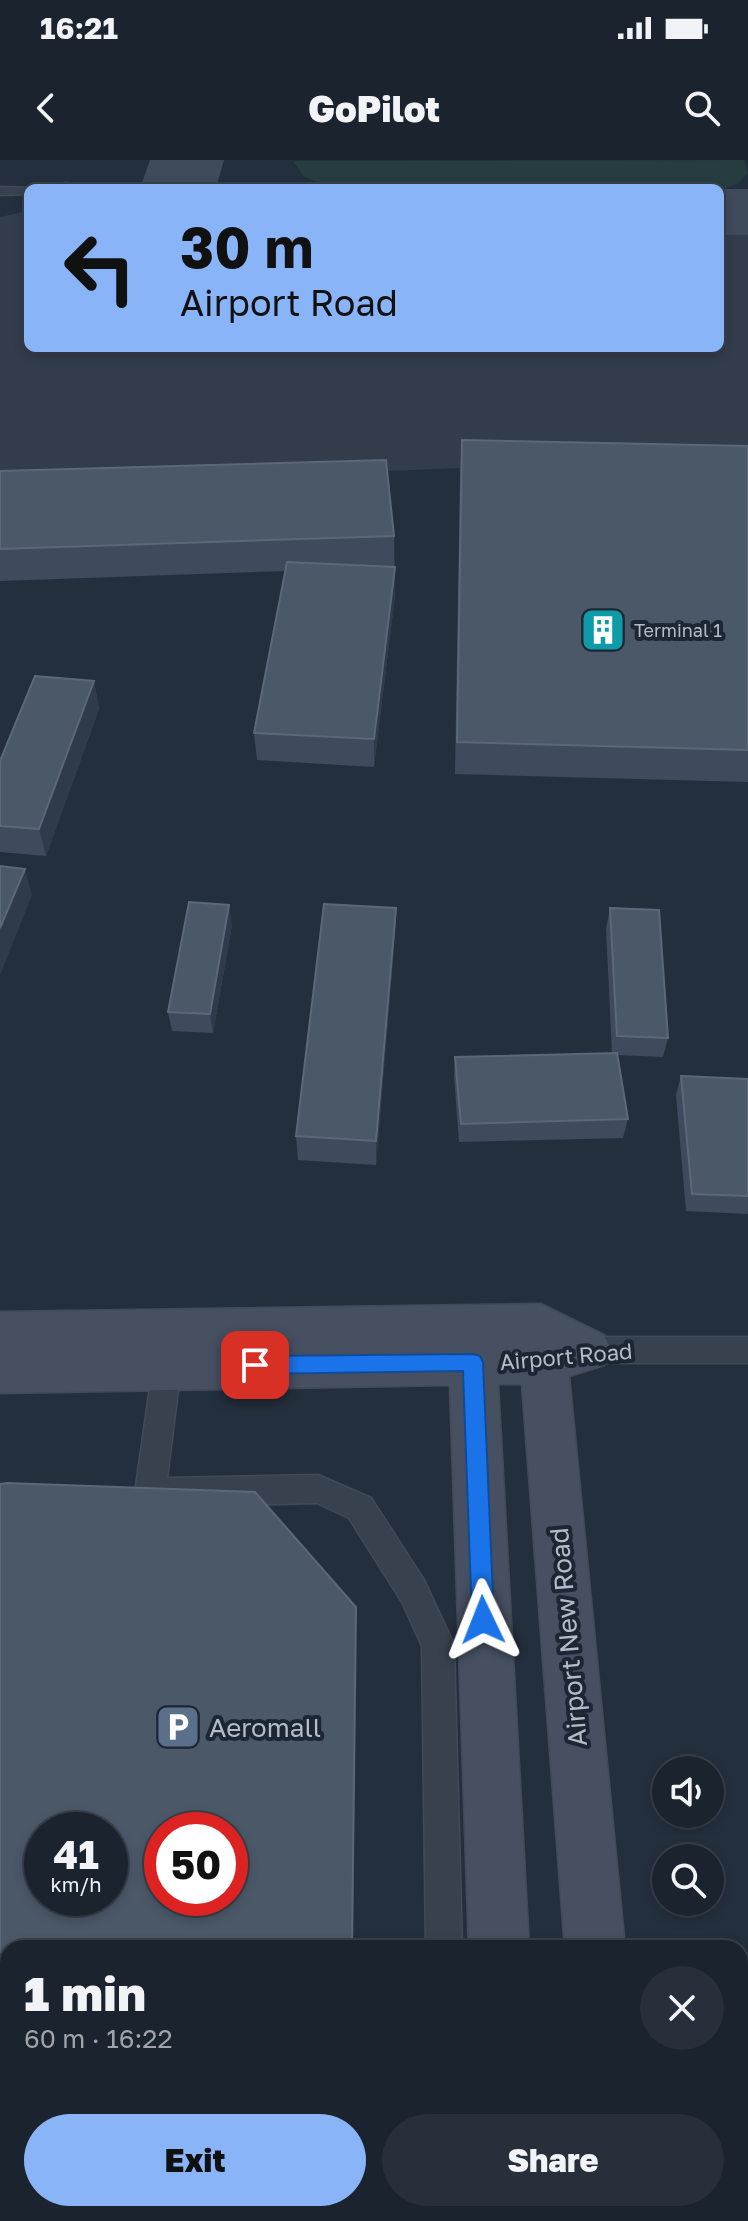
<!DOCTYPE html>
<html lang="en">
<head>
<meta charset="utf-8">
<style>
  body { margin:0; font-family:"Golos Text",sans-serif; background:#282f3a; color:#f1f3f6; height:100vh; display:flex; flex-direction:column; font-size:30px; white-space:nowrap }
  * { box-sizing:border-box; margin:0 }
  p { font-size:26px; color:#a0a4aa }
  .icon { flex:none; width:44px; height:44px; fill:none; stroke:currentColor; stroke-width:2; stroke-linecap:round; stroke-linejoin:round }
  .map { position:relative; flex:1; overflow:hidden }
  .side { position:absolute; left:0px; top:1780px; width:748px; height:282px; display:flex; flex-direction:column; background:#1b232e; border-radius:24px 24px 0 0; box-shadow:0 4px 12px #0003,0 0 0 2px #39404a }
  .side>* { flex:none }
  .top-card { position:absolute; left:24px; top:24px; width:700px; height:168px; border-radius:12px; box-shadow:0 4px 12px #0003,0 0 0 2px #39404a; background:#8ab4f8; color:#111; overflow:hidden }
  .fabs { position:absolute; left:652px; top:1596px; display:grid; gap:16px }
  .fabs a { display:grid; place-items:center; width:72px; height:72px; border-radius:50%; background:#1b232e; box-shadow:0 4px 12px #0003,0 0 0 2px #39404a; font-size:40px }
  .speed { position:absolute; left:24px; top:1652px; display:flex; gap:16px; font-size:40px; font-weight:700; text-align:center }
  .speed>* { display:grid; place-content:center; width:104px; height:104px; border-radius:50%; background:#1b232e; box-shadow:0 4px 12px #0003,0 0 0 2px #39404a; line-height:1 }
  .speed small { font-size:20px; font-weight:400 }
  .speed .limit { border:12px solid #d22; background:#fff; color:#111 }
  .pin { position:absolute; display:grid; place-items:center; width:68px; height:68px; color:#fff; margin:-34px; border-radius:16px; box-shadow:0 4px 12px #0006 }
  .me { position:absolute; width:88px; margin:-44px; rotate:358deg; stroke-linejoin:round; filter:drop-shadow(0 0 6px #0008) }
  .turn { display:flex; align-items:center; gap:28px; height:168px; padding:0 24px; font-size:36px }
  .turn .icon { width:104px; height:104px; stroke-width:2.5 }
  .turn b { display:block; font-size:56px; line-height:68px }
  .round { display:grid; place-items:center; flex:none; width:84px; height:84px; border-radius:42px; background:#282f3a }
  .head { display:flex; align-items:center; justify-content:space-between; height:136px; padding:0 24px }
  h1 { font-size:48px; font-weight:800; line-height:60px }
  .cta { display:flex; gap:16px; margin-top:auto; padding:16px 24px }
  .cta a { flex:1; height:92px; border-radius:48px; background:#8ab4f8; color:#111; font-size:32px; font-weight:800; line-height:92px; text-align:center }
  .cta a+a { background:#282f3a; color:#f1f3f6 }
  .status { display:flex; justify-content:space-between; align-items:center; height:56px; padding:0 40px; background:#1b232e; direction:ltr }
  .status svg { height:22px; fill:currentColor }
  header { display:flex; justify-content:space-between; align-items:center; height:104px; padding:0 24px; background:#1b232e; font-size:36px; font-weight:800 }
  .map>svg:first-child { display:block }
  .airport { fill:#323c4b }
  .green { fill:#263c3f }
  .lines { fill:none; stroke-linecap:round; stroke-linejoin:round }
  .taxiway { fill:#3f4a5a; fill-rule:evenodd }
  .service-casing { stroke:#414a57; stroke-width:3 }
  .secondary-casing { stroke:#414a57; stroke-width:3 }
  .service { fill:#38414e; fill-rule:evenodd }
  .secondary { fill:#465061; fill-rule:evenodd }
  .wall { fill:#3f4b5c }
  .shaded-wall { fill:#2f3b4b }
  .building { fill:#4b5868; stroke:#5c6777; stroke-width:2; fill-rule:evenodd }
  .route { fill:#1a73e8; stroke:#114b97; stroke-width:2 }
  .labels { text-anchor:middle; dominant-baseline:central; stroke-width:8; stroke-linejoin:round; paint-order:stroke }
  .far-poi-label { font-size:18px; fill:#b4bcc9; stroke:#1d2633; text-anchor:start }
  .street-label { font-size:22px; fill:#b4bcc9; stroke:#1d2633 }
  .near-street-label { font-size:26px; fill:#b4bcc9; stroke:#1d2633 }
  .near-poi-label { font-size:26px; fill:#b4bcc9; stroke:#1d2633; text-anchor:start }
</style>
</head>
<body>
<div class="status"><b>16:21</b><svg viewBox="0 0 49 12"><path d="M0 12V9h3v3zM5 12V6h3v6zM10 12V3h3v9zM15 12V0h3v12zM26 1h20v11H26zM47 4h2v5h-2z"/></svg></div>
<header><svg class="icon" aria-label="back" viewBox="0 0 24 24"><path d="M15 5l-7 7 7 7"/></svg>GoPilot<svg class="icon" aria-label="search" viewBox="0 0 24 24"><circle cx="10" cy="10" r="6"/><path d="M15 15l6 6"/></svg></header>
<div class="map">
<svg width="748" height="2061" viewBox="0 0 748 2061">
  <rect width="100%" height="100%" fill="#242f3e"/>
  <path class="airport" d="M 94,23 L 349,28 L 87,28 Z
    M 720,35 L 748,35 L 748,320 L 634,318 L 460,308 L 0,327 L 0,57 L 28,51 L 28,188 L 720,188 Z"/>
  <path class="green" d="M 744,0 L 748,13 L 739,23 L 721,30 L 319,23 L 303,16 L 293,1 Z"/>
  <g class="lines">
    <path class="taxiway" d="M 150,0 L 224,0 L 216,28 L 140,28 Z
      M 720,29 L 748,29 L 748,75 L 720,75 Z"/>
    <g class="service-casing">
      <path id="service" d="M 68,23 L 74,28 L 45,28 L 52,24 Z
        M 0,27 L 34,28 L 28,28 L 28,34 L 0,35 Z
        M 587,1177 L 748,1177 L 748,1203 L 587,1203 L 577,1199 L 573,1190 L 577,1181 Z
        M 167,1193 L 177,1197 L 181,1206 L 167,1318 L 318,1315 L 371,1338 L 424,1420 L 454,1485 L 462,1788 L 426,1788 L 422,1486 L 402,1442 L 349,1358 L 317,1343 L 150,1347 L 140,1343 L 135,1333 L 153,1206 L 157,1197 Z
        M 0,1998 L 8,1998 L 8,2036 L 0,2036 Z"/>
    </g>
    <g class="secondary-casing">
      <path id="secondary" d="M 541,1144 L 604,1175 L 611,1190 L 604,1205 L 569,1216 L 625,1788 L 565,1788 L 522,1224 L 498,1224 L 529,1788 L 469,1788 L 450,1225 L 0,1233 L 0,1152 Z
        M 480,2054 L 544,2054 L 544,2061 L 480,2061 Z
        M 586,2054 L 650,2054 L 651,2061 L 587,2061 Z"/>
    </g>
    <use href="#service" class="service"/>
    <use href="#secondary" class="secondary"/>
  </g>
  <path class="wall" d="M 462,280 L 748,286 L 748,622 L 455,614 L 460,312 Z
    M 0,311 L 394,376 L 395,435 L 374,607 L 257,600 L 254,573 L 285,411 L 0,421 Z
    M 94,521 L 99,549 L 46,696 L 0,692 L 0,601 Z
    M 396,748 L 395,774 L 376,1005 L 298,1000 L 296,976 Z
    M 610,748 L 668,878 L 663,897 L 617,895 L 628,959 L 623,978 L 459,982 L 454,916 L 455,897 L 612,893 L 606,769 Z
    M 232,765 L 213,873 L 172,871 L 168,852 Z
    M 681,916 L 748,919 L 748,1054 L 686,1051 L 676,935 Z"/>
  <path class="shaded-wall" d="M 395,407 L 395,435 L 374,607 L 374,579 Z
    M 94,521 L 99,549 L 46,696 L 39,669 Z
    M 25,709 L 32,735 L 0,815 L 0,768 Z
    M 229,745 L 232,765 L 213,873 L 210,854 Z
    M 396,748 L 395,774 L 376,1005 L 376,981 Z
    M 356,1447 L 353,1788 L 352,1788 Z"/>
  <path class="building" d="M 462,280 L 748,286 L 748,590 L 457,582 Z
    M 386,300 L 394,376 L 0,389 L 0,311 Z
    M 287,402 L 395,407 L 374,579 L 254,573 Z
    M 35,516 L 94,521 L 39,669 L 0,666 L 0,601 Z
    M 0,706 L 25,709 L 0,768 Z
    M 189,742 L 229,745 L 210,854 L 168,852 Z
    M 324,744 L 396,748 L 376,981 L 296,976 Z
    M 610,748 L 659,750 L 668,878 L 617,876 Z
    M 617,893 L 628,959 L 461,964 L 455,897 Z
    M 681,916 L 748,919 L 748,1036 L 692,1034 Z
    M 7,1323 L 255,1332 L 356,1447 L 352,1788 L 8,1788 L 8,1938 L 0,1938 L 0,1324 ZM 42,1670 L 110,1670 L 110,1738 L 42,1738 ZM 162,1670 L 230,1670 L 230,1738 L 162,1738 Z"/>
  <path class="route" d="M 473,1194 L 480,1196 L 483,1202 L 494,1460 L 491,1468 L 483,1471 L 475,1468 L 472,1460 L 463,1211 L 255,1214 L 248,1211 L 246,1205 L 248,1199 L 255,1196 Z"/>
  <defs>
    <g id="building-square" transform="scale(2.3)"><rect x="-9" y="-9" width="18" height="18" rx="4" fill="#0f9aa8" stroke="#1d2633"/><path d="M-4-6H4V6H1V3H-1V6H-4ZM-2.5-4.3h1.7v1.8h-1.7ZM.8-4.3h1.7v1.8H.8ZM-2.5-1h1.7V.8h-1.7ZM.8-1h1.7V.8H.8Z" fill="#fff"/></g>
    <g id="parking-square" transform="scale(2.3)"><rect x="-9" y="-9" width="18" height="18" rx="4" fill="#5c6f8a" stroke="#1d2633"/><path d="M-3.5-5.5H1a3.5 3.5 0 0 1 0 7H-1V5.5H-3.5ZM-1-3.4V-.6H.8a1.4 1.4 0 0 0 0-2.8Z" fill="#fff"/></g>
  </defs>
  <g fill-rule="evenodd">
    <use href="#building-square" x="603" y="470"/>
    <use href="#parking-square" x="178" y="1567"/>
  </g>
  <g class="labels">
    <g class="far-poi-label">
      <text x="634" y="470">Terminal 1</text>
    </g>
    <g class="street-label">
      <text transform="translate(566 1196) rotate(-5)">Airport Road</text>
    </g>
    <g class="near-street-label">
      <text transform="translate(568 1477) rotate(-95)">Airport New Road</text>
    </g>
    <g class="near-poi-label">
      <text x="209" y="1567">Aeromall</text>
    </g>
  </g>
</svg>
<div class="fabs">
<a><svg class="icon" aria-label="sound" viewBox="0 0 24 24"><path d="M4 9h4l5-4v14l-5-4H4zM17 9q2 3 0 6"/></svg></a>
<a><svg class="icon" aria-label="search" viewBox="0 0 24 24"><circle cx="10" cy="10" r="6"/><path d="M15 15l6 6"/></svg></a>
</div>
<div class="speed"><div>41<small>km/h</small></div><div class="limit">50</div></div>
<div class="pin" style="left:255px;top:1205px;background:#d93025"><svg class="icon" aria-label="arrive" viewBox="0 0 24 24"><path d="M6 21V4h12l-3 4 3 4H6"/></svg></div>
<svg class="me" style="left:483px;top:1460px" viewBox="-20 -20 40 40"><path d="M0-17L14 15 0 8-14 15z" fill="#1a73e8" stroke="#fff" stroke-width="4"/></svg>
<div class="top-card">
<div class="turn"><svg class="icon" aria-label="left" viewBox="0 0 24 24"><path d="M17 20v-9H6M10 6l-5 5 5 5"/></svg><div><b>30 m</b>Airport Road</div></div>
</div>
<section class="side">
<div class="head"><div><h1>1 min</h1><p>60 m · 16:22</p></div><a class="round"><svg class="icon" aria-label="close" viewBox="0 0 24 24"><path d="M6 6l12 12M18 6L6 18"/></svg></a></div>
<div class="cta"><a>Exit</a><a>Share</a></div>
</section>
</div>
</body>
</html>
